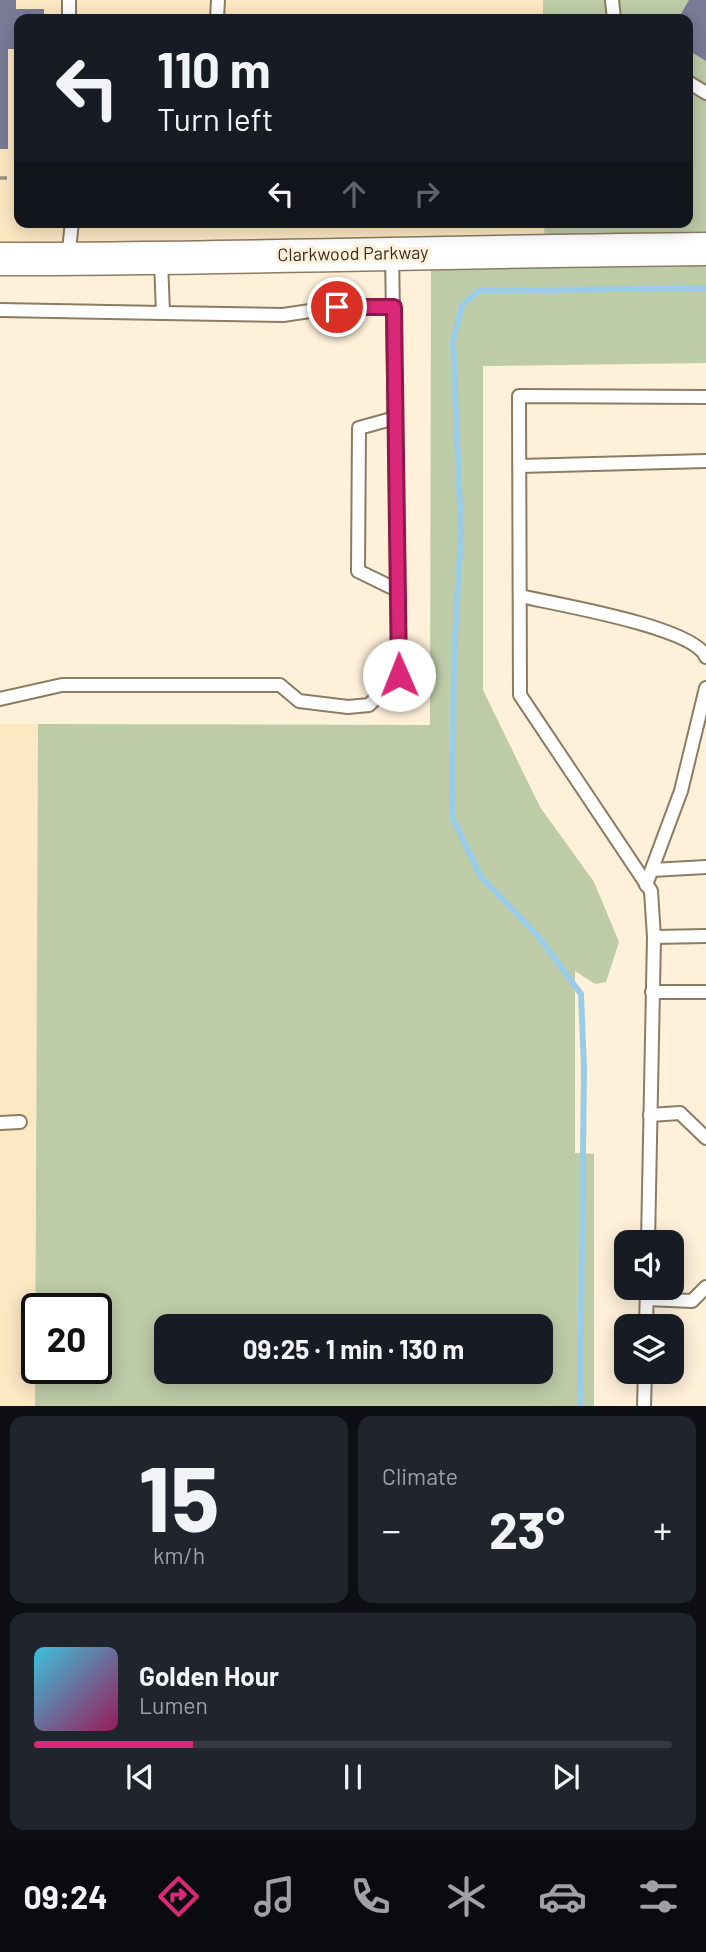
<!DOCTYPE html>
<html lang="en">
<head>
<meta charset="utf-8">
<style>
  body { margin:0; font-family:Barlow,sans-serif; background:#20242c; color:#f1f3f6; height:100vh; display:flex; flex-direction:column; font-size:26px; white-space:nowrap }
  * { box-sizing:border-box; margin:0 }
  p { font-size:23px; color:#9ea1a6 }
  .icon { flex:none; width:38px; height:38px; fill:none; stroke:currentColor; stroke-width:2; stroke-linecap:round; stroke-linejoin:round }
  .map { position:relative; height:1406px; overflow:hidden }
  .details { display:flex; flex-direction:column; gap:10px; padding:10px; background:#0d0f14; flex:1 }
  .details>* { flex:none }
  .guide { position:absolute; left:14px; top:14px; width:679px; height:214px; border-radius:14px; box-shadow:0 4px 18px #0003; background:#171b24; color:#f1f3f6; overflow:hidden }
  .buttons { position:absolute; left:614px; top:1230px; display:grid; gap:14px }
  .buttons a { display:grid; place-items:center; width:70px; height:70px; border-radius:14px; background:#171b24; box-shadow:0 4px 18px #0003; font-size:35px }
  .speed { position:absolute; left:21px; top:1293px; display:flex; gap:14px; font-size:35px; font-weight:700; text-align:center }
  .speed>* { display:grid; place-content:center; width:91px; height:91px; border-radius:50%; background:#171b24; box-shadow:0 4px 18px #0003; line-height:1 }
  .speed .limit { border:4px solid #111; border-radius:10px; background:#fff; color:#111 }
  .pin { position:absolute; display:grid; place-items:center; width:60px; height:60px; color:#fff; margin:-30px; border:4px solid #fff; border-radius:50%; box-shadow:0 2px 7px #0007 }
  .me { position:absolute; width:77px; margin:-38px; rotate:359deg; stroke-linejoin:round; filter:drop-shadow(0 0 5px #0008) }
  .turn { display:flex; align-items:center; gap:24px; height:147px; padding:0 28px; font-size:32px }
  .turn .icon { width:91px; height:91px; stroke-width:2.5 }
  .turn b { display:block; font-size:49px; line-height:60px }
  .lanes { display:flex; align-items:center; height:66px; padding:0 28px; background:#0003; justify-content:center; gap:35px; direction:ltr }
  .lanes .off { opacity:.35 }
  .big { font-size:52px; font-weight:700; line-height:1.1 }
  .details .widget { flex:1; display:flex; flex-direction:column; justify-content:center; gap:10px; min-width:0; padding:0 24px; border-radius:14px; background:#20242c }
  .details .dial { align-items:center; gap:0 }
  .dial b { font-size:91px; line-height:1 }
  .song { display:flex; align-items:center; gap:21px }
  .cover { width:84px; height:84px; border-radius:10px; background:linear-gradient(135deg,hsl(190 70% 55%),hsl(330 70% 35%)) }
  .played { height:7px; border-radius:4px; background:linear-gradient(90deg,#db2777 25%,#363941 25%) }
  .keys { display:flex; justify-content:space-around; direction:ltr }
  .heat { display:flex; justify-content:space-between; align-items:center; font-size:38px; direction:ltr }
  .details .tiles { flex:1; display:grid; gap:10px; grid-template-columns:1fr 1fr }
  .widget:last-child { grid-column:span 2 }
  .trip { position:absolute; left:154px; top:1314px; width:399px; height:70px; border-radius:14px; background:#171b24; box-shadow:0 4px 18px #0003; font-weight:700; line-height:70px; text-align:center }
  .dock { display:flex; height:112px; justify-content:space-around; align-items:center; background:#090b0e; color:#9ea1a6 }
  .dock .icon { width:49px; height:49px }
  .dock .on { color:#db2777 }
  .dock b { font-size:32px; color:#f1f3f6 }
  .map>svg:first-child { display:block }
  .built { fill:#fde8c4 }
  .green { fill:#becba7; fill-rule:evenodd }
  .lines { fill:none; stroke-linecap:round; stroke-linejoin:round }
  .stream { stroke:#9acce8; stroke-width:6 }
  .building { fill:#7a7b97 }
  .service-casing { stroke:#8b7c62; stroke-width:16 }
  .tertiary-casing { stroke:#8b7c62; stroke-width:35 }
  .path { stroke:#9b917f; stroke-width:3.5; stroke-dasharray:7 3.5; stroke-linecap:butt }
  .service { stroke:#fff; stroke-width:12 }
  .tertiary { stroke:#fff; stroke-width:32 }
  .route-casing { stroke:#8e194d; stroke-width:18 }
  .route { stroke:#db2777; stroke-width:12 }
  .labels { text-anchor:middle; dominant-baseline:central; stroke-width:6; stroke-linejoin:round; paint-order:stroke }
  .street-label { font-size:18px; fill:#332d22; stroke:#fef0d9 }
</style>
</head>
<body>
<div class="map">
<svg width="706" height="1406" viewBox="0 0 706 1406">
  <rect width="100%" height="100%" fill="#fef0d9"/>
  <g class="built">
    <path d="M0 0H543V19H19V222H544L545 251 0 259Z"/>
    <path d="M0 724H38L35 1406H0Z"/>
  </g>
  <g class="green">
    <path d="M543 0H706V249L545 251 544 222H688V19H543Z"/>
    <path d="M431 258 706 265V363L483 366V690L540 807 594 882 619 942 606 982 595 984 575 971V1153L594 1154V1406H35L38 724 430 725ZM37 1309H96V1368H37ZM166 1326H541V1372H166Z"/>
  </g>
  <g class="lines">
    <path class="stream" d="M580 1406 584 1069 581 994 538 936 481 877 452 817 454 655 461 533 453 342 462 305 479 291 706 288"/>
  </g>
  <g class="building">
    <path d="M0 0H16V9H44V19H19V49H8V149H0Z"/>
    <path d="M689 0H706V61L688 50V19H678Z"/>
  </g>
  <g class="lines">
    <g class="service-casing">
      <g id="service">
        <path d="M69 0V19"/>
        <path d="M612 0 614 19"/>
        <path d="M217 19 218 0"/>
        <path d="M688 82 706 93"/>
        <path d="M68 259 72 222"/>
        <path d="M0 310 163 313 161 260"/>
        <path d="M163 313 283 315 337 307H394"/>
        <path d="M395 418 359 428 358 571 397 590"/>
        <path d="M520 466 706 461"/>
        <path d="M520 596C555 604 694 627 706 657"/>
        <path d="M0 699 62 685H280L299 701 348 707 369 705 399 675 392 254"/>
        <path d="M652 870 706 867"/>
        <path d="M646 885 681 791 706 688"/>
        <path d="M654 937 706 936"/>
        <path d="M652 992H706"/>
        <path d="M650 1115 680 1113 706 1138"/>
        <path d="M0 1123 20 1122"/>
        <path d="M648 1242 654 937 651 891 520 695 519 396 706 397"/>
        <path d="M647 1299 692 1301 706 1287"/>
        <path d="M646 1326 647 1288"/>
        <path d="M644 1406 645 1372"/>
      </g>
    </g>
    <g class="tertiary-casing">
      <path id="tertiary" d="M0 259C235 259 471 251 706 249"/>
    </g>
    <path class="path" d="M0 178H10"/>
    <use href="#service" class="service"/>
    <use href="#tertiary" class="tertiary"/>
  </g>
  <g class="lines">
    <g class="route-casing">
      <path id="route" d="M337 307H394L399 675"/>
    </g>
    <use href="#route" class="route"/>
  </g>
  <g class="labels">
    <g class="street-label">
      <text transform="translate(353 253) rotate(-1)">Clarkwood Parkway</text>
    </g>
  </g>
</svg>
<div class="buttons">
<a><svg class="icon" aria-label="sound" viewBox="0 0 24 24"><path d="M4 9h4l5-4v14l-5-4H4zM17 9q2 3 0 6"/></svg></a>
<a><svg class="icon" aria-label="layers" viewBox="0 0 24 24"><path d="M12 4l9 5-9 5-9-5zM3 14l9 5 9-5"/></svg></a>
</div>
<div class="speed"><div class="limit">20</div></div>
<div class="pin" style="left:337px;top:307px;background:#d93025"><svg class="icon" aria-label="arrive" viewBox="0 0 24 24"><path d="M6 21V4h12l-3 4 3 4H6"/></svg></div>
<svg class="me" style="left:399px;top:675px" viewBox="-20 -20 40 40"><circle r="19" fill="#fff"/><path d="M0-13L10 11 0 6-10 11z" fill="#db2777"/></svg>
<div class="trip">09:25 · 1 min · 130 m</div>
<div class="guide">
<div class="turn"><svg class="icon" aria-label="left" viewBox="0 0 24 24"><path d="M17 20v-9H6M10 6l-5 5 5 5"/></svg><div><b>110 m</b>Turn left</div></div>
<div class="lanes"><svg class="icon" aria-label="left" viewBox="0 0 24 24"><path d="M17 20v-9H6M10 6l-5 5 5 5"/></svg><svg class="icon off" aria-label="ahead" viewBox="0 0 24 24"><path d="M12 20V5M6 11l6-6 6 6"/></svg><svg class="icon off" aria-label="right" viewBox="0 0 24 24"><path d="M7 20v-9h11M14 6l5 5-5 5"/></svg></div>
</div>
</div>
<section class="details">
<div class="tiles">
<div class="widget dial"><b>15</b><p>km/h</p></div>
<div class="widget"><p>Climate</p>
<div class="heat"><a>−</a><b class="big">23°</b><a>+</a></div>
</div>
<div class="widget">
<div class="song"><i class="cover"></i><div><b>Golden Hour</b><p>Lumen</p></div></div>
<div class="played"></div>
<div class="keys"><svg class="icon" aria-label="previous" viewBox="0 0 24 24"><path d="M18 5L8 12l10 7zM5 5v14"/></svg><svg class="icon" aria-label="pause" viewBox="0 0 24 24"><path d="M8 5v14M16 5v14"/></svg><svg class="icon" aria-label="next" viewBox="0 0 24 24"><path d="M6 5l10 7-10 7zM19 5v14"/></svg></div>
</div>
</div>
</section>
<nav class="dock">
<b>09:24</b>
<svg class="icon on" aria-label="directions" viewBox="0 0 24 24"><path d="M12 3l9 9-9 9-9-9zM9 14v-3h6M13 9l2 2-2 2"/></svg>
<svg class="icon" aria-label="music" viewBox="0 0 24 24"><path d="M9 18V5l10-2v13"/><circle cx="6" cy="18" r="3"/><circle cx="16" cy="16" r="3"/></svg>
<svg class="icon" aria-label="phone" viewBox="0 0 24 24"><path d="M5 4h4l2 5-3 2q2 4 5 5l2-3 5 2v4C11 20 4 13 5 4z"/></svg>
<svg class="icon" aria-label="climate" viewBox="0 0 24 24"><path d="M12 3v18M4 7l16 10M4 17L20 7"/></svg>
<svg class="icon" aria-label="car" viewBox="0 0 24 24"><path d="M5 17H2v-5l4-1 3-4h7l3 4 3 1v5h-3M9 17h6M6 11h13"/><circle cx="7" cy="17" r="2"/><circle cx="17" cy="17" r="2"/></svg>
<svg class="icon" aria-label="filters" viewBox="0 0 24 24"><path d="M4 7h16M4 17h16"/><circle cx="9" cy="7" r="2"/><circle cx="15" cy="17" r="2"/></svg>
</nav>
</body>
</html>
